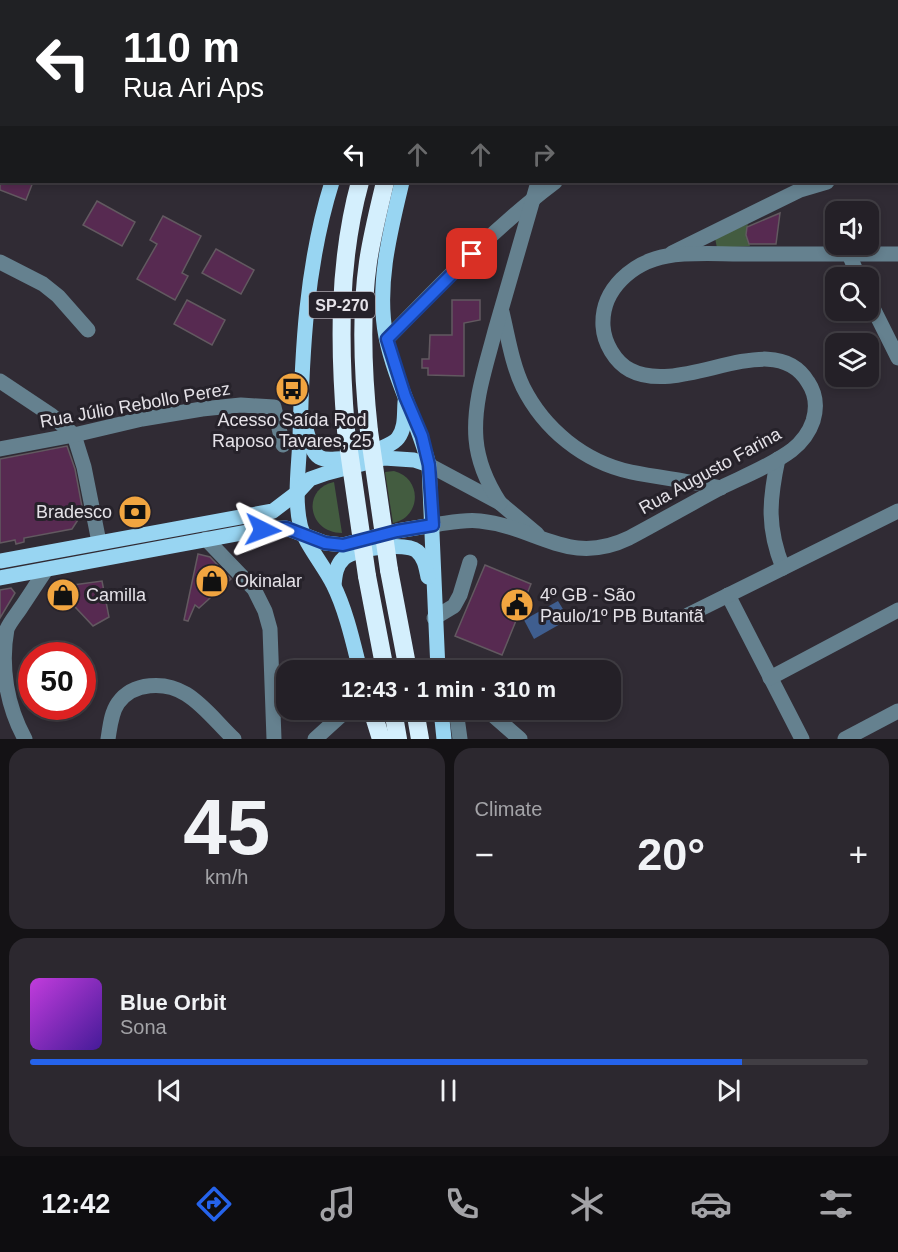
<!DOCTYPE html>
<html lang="en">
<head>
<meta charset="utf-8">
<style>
  body { margin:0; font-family:Arial,sans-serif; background:#2c282f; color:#f1f3f6; height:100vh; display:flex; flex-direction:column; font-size:22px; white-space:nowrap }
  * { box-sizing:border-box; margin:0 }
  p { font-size:20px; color:#a3a3a7 }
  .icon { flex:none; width:33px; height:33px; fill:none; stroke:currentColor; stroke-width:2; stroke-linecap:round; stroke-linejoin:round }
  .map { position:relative; height:739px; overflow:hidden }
  .sheet { display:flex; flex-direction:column; gap:9px; padding:9px; background:#141215; flex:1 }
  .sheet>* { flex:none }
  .hud { position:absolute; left:0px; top:0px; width:898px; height:183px; box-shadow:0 3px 9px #0003,0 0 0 2px #413e44; background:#202124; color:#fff; overflow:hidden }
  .buttons { position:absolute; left:825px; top:201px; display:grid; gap:12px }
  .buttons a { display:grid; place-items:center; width:54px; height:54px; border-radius:12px; background:#242027; box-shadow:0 3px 9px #0003,0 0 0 2px #413e44; font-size:30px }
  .speed { position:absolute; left:18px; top:642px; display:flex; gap:12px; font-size:30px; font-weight:700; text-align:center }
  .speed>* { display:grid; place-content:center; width:78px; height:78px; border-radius:50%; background:#242027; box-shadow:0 3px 9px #0003,0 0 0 2px #413e44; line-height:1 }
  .speed .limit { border:9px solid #d22; background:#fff; color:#111 }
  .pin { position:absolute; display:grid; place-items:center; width:51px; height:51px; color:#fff; margin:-26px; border-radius:12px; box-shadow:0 3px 9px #0006 }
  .me { position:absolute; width:66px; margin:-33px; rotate:93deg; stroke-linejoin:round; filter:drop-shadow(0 0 4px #0008) }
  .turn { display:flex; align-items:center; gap:21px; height:126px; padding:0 24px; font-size:27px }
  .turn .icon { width:78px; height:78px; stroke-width:2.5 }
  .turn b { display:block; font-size:42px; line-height:51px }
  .lanes { display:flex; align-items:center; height:57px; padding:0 24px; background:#0003; justify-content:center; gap:30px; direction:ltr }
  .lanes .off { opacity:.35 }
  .big { font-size:45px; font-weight:700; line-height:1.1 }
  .sheet .widget { flex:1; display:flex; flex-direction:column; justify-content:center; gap:9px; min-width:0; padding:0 21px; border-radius:18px; background:#2c282f }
  .sheet .dial { align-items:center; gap:0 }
  .dial b { font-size:78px; line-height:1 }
  .song { display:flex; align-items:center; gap:18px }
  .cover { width:72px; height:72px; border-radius:9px; background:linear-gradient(135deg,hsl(290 70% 55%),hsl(260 70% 35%)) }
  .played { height:6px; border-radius:3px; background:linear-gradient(90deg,#2563eb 85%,#413e44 85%) }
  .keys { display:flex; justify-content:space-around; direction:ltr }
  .heat { display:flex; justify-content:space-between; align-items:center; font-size:33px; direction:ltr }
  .sheet .tiles { flex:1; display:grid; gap:9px; grid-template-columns:1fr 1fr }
  .widget:last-child { grid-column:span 2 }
  .trip { position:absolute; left:276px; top:660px; width:345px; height:60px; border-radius:18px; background:#242027; box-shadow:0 3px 9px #0003,0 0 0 2px #413e44; font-weight:700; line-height:60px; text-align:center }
  .tab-bar { display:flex; height:96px; justify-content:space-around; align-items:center; background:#0e0d10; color:#a3a3a7 }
  .tab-bar .icon { width:42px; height:42px }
  .tab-bar .active { color:#2563eb }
  .tab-bar b { font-size:27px; color:#f1f3f6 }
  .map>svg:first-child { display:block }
  .green { fill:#435c40 }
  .water { fill:#3f5e8f }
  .building { fill:#572a51; stroke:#625960; stroke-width:1.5 }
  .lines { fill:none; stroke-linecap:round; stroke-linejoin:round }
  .minor { stroke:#65818f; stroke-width:15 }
  .major { stroke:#98d5f2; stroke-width:15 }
  .highway { stroke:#d4effd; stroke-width:18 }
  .highway-bridge { stroke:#d4effd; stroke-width:18 }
  .route-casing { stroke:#184099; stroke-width:15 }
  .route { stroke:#2563eb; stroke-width:10 }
  .labels { text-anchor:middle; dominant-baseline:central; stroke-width:6; stroke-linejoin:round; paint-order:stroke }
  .shield { fill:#26222a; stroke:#aca8af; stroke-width:1.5 }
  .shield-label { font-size:16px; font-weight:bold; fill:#e5e2e8 }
  .street-label { font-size:18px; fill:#e5e2e8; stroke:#26222a }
  .poi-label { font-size:18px; fill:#e5e2e8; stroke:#26222a; text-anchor:start }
</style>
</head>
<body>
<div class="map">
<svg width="898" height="739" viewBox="0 0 898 739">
  <rect width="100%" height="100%" fill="#302b34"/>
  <g class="green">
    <path d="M748 224 746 235 750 246 717 248 715 238Z"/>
    <path d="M394 471C422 478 422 517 393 523L385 472Z"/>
    <path d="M334 482 342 533C308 533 301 489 334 482Z"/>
  </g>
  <path class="water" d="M558 601 569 619 534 639 524 620Z"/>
  <g class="building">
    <path d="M0 182H33L26 200 0 190Z"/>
    <path d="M97 201 135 222 122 246 83 225Z"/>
    <path d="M780 213 776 244H749L746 235 747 227Z"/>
    <path d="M163 216 201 236 182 273 188 276 175 300 137 279 157 244 150 240Z"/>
    <path d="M216 249 254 270 241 294 202 273Z"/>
    <path d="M187 300 225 320 212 345 174 324Z"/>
    <path d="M452 300H480V320L464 323V376L428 375V368H422V359H429L430 335H452Z"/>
    <path d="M67 446 75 469 83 512 72 529 24 538V542L16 544 15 540 0 543V459Z"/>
    <path d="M198 554 210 557 231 579 199 608 195 605 188 621 184 620Z"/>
    <path d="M485 565 531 584 502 655 455 636Z"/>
    <path d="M102 581 109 617 93 626 62 593 73 585Z"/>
    <path d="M11 588 15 593 0 618V590Z"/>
  </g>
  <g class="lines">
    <g class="minor">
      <path d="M344 0 350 2"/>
      <path d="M598 0 600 2"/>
      <path d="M788 0 791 2"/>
      <path d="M365 2 368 0"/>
      <path d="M897 57 898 58"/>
      <path d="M0 98H2"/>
      <path d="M897 129H898"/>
      <path d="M897 171H898"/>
      <path d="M672 253 800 190 827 182"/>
      <path d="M849 254 859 278"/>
      <path d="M0 262 43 284 58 296 88 330"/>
      <path d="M868 298 898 358"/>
      <path d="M502 312C508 337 512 364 523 387 544 429 584 462 631 472 661 478 691 481 721 488"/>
      <path d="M387 339C440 285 494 228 555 182"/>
      <path d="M0 381 51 415 74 435 84 467 99 542"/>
      <path d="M0 449 74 435 142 419 202 409 241 405 274 407 283 445"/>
      <path d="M778 459C769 501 767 528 783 568"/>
      <path d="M429 465 500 503 537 534"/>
      <path d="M500 503C487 483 478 463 476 439 473 402 486 366 495 331 509 281 524 232 538 182"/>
      <path d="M433 525C449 523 464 519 480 521 537 527 569 567 629 538 661 521 692 503 724 486 747 475 772 465 792 450 802 442 809 433 813 421 817 408 816 394 808 382 773 324 683 398 630 370 615 362 604 343 603 326 601 289 633 262 667 256 689 252 717 254 740 254 792 254 845 254 898 254"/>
      <path d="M206 539 254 589 265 611 270 629 274 739"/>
      <path d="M728 595 802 739"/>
      <path d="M688 615 898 511"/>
      <path d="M434 618 454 606 460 595 470 562"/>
      <path d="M770 678 898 610"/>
      <path d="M456 710 460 739"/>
      <path d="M487 710 520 739"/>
      <path d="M25 739C7 706 0 667 7 629 10 622 16 615 20 609 29 596 37 583 46 570"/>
      <path d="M108 739C110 727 111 713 118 703 133 682 165 681 186 694 204 705 218 724 234 739"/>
      <path d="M315 739 347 710"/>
      <path d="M845 739 898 711"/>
    </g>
    <g class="major">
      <path d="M394 2V0"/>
      <path d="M450 2V0"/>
      <path d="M332 182C306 265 302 351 300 438 299 465 294 497 300 524 303 541 325 567 333 584 346 610 353 642 360 670"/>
      <path d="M402 182C390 232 376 286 386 337 395 381 418 422 429 465L438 670"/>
      <path d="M304 423C308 433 310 451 319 457 332 465 389 450 398 438 406 427 404 414 405 402"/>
      <path d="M0 561 273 511 298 492 310 479 327 473 384 458 414 460 429 465"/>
      <path d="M0 578 263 529 286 528 325 543 343 545 397 531 433 525"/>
      <path d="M334 585C335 575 336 565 344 558 355 548 406 542 417 551 425 558 426 568 428 577"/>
      <path d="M441 710 444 739"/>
    </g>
    <g class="highway">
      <path d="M412 2V0"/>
      <path d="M433 2V0"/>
      <path d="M346 430C339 347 338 262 360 182"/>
      <path d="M369 431C363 376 360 318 368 262 372 235 379 208 385 182"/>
      <path d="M389 570 408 670"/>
      <path d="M367 576 385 670"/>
      <path d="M372 710 381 739"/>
      <path d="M393 710 398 739"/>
      <path d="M415 710 420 739"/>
    </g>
    <g class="highway-bridge">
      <path d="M346 430 367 576"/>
      <path d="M369 431 389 570"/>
    </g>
  </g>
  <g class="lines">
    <g class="route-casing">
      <path id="route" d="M263 530 286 528 325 543 343 545 397 531 433 525 429 465 422 436 405 396 387 339 472 254"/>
    </g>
    <use href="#route" class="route"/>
  </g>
  <defs>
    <g id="bus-disc" transform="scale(1.725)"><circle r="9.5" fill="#f1a540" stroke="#26222a"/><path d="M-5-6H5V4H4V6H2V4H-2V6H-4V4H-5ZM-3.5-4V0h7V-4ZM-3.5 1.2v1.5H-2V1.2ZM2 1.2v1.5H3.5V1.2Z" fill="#111"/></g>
    <g id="bank-disc" transform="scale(1.725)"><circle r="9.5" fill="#f1a540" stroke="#26222a"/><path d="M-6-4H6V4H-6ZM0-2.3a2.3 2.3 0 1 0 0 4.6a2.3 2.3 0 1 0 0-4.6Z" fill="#111"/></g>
    <g id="shop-disc" transform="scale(1.725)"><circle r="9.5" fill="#f1a540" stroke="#26222a"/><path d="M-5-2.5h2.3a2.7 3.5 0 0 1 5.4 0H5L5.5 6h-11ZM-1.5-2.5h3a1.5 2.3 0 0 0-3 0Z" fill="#111"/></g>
    <g id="civic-disc" transform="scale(1.725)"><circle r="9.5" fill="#f1a540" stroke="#26222a"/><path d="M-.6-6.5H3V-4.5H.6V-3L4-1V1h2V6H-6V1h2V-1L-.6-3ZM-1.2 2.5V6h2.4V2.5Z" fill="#111"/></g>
  </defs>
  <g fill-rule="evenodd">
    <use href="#bus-disc" x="292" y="389"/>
    <use href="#bank-disc" x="135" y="512"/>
    <use href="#shop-disc" x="212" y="581"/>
    <use href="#shop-disc" x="63" y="595"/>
    <use href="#civic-disc" x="517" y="605"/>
  </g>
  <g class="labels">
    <rect class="shield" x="309" y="292" width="66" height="26" rx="4.5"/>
    <g class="shield-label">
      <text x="342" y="305">SP-270</text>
    </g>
    <g class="street-label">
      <text transform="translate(135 405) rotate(-10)">Rua Júlio Rebollo Perez</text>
      <text transform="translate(710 471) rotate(-29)">Rua Augusto Farina</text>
    </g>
    <g class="poi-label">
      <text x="292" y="420" text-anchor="middle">Acesso Saída Rod<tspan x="292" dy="21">Raposo Tavares, 25</tspan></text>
      <text x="112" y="512" text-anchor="end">Bradesco</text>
      <text x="235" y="581">Okinalar</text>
      <text x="86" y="595">Camilla</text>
      <text x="540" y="595">4º GB - São<tspan x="540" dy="21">Paulo/1º PB Butantã</tspan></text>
    </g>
  </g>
</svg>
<div class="buttons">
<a><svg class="icon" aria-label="sound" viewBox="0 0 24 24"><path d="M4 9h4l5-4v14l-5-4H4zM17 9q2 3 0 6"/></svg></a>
<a><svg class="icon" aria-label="search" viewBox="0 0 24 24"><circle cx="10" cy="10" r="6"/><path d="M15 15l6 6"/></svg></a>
<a><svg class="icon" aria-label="layers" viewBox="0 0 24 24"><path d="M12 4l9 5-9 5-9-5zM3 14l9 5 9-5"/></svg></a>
</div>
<div class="speed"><div class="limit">50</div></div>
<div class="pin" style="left:472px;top:254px;background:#d93025"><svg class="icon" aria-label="arrive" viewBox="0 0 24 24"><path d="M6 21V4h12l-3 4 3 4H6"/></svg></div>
<svg class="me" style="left:263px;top:530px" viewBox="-20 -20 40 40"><path d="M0-17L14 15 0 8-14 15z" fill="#2563eb" stroke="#fff" stroke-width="4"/></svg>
<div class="trip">12:43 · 1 min · 310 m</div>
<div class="hud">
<div class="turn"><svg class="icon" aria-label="left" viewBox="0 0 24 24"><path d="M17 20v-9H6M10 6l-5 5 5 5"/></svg><div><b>110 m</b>Rua Ari Aps</div></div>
<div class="lanes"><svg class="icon" aria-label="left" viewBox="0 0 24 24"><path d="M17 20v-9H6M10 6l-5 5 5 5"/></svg><svg class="icon off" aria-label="ahead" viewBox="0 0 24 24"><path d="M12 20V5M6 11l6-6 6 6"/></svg><svg class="icon off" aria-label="ahead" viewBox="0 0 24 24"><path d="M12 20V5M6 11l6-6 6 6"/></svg><svg class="icon off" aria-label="right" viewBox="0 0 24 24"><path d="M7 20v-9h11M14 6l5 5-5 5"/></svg></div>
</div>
</div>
<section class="sheet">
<div class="tiles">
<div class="widget dial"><b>45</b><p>km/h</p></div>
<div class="widget"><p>Climate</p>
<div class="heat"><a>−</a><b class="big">20°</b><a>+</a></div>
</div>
<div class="widget">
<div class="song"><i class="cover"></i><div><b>Blue Orbit</b><p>Sona</p></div></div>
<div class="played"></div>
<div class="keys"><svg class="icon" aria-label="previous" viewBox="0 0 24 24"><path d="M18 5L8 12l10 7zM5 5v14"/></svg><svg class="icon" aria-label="pause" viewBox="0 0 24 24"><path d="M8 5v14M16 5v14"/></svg><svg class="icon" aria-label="next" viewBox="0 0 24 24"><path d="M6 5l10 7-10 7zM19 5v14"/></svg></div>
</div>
</div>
</section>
<nav class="tab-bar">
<b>12:42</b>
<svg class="icon active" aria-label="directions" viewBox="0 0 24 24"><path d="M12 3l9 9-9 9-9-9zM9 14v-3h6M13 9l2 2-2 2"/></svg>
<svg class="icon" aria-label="music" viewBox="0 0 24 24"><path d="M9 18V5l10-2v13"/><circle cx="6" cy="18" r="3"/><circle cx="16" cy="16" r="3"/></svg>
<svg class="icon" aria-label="phone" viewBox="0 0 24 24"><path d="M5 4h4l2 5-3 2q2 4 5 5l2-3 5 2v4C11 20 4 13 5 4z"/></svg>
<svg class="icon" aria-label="climate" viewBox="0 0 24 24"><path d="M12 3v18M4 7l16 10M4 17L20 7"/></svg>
<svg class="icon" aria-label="car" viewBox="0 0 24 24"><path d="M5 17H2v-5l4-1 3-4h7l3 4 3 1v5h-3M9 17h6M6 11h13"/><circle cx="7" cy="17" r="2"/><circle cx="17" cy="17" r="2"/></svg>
<svg class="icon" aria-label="filters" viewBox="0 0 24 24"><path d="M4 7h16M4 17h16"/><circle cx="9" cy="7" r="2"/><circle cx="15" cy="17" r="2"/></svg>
</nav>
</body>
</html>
